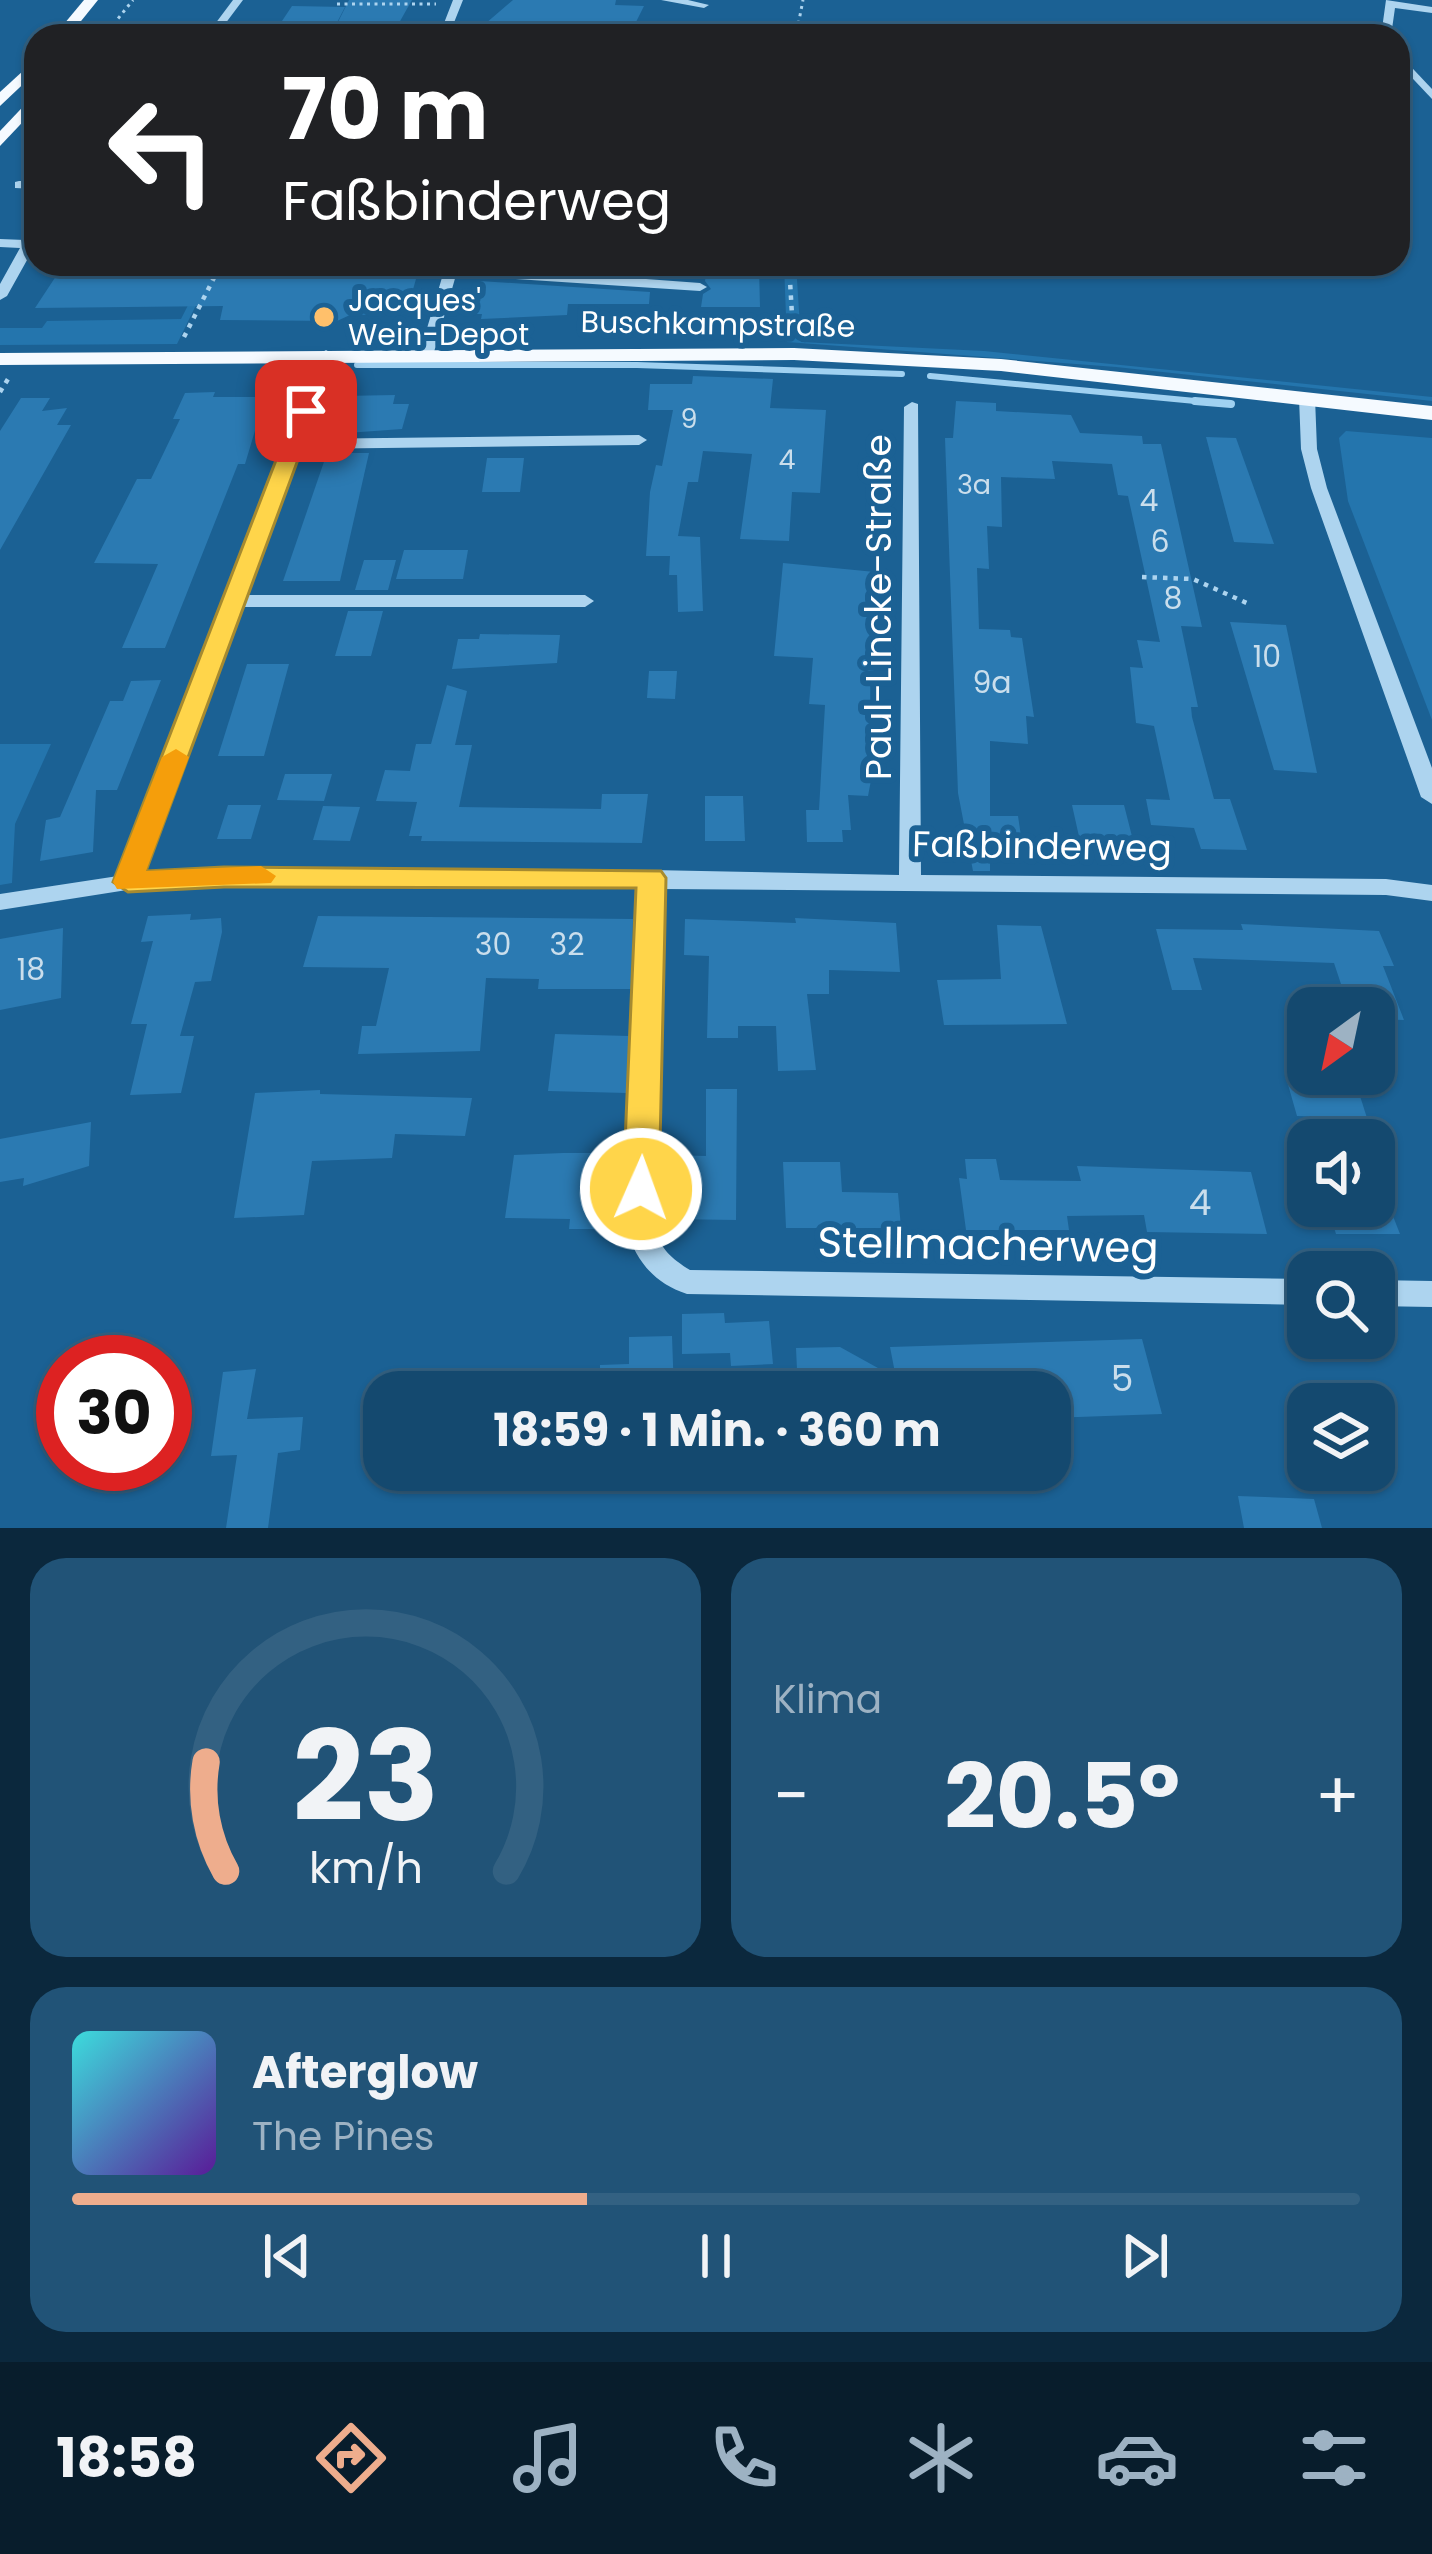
<!DOCTYPE html>
<html lang="de">
<head>
<meta charset="utf-8">
<style>
  body { margin:0; font-family:Poppins,sans-serif; background:#215377; color:#f1f3f6; height:100vh; display:flex; flex-direction:column; font-size:45px; white-space:nowrap }
  * { box-sizing:border-box; margin:0 }
  p { font-size:39px; color:#9db2c3 }
  .icon { flex:none; width:66px; height:66px; fill:none; stroke:currentColor; stroke-width:2; stroke-linecap:round; stroke-linejoin:round }
  .map { position:relative; height:1528px; overflow:hidden }
  .sheet { display:flex; flex-direction:column; gap:30px; padding:30px; background:#0b283d; flex:1 }
  .sheet>* { flex:none }
  .guide { position:absolute; left:24px; top:24px; width:1386px; height:252px; border-radius:36px; box-shadow:0 3px 9px #0004,0 0 0 3px #336182; background:#202124; color:#fff; overflow:hidden }
  .needle { width:78px; rotate:213deg }
  .controls { position:absolute; left:1287px; top:987px; display:grid; gap:24px }
  .controls a { display:grid; place-items:center; width:108px; height:108px; border-radius:24px; background:#14496f; box-shadow:0 3px 9px #0004,0 0 0 3px #336182; font-size:60px }
  .speed { position:absolute; left:36px; top:1335px; display:flex; gap:24px; font-size:60px; font-weight:700; text-align:center }
  .speed>* { display:grid; place-content:center; width:156px; height:156px; border-radius:50%; background:#14496f; box-shadow:0 3px 9px #0004,0 0 0 3px #336182; line-height:1 }
  .speed .limit { border:18px solid #d22; background:#fff; color:#111 }
  .pin { position:absolute; display:grid; place-items:center; width:102px; height:102px; color:#fff; margin:-51px; border-radius:24px; box-shadow:0 6px 18px #0006 }
  .me { position:absolute; width:132px; margin:-66px; rotate:2deg; stroke-linejoin:round; filter:drop-shadow(0 0 9px #0008) }
  .turn { display:flex; align-items:center; gap:42px; height:252px; padding:0 60px; font-size:54px }
  .turn .icon { width:156px; height:156px; stroke-width:2.5 }
  .turn b { display:block; font-size:84px; line-height:102px }
  .big { font-size:90px; font-weight:700; line-height:1.1 }
  .sheet .widget { flex:1; display:flex; flex-direction:column; justify-content:center; gap:18px; min-width:0; padding:0 42px; border-radius:36px; background:#215377 }
  .sheet .dial { align-items:center; gap:0 }
  .dial svg { height:312px; overflow:visible; fill:none; stroke:#336182; stroke-width:7; stroke-linecap:round; text-anchor:middle }
  .dial text { fill:#f1f3f6; stroke:none }
  .song { display:flex; align-items:center; gap:36px }
  .cover { width:144px; height:144px; border-radius:18px; background:linear-gradient(135deg,hsl(180 70% 55%),hsl(270 70% 35%)) }
  .played { height:12px; border-radius:6px; background:linear-gradient(90deg,#eead8d 40%,#336182 40%) }
  .keys { display:flex; justify-content:space-around; direction:ltr }
  .heat { display:flex; justify-content:space-between; align-items:center; font-size:66px; direction:ltr }
  .sheet .tiles { flex:1; display:grid; gap:30px; grid-template-columns:1fr 1fr }
  .widget:last-child { grid-column:span 2 }
  .trip { position:absolute; left:363px; top:1371px; width:708px; height:120px; border-radius:36px; background:#14496f; box-shadow:0 3px 9px #0004,0 0 0 3px #336182; font-weight:700; line-height:120px; text-align:center }
  .menu { display:flex; height:192px; justify-content:space-around; align-items:center; background:#081d2c; color:#9db2c3 }
  .menu .icon { width:84px; height:84px }
  .menu .active { color:#eead8d }
  .menu b { font-size:54px; color:#f1f3f6 }
  .map>svg:first-child { display:block }
  .green { fill:#2475ad }
  .lines { fill:none; stroke-linecap:round; stroke-linejoin:round }
  .stream-far1 { stroke:#a0d1f1; stroke-width:6 }
  .stream { stroke:#a0d1f1; stroke-width:8 }
  .building { fill:#2b7ab2 }
  .path-far1 { stroke:#add4ef; stroke-width:3; stroke-dasharray:3 4.5; stroke-linecap:butt }
  .path { stroke:#add4ef; stroke-width:4.5; stroke-dasharray:4.5 6; stroke-linecap:butt }
  .minor { fill:#add4ef; fill-rule:evenodd }
  .major { fill:#f5faff; fill-rule:evenodd }
  .route { fill:#ffd54a; stroke:#a68a30; stroke-width:3 }
  .slow { fill:#f59e0b }
  .poi-dot { fill:#ffc06b; stroke:#1b6194; stroke-width:4.5 }
  .labels { text-anchor:middle; dominant-baseline:central; stroke-width:12; stroke-linejoin:round; paint-order:stroke }
  .far-number-label { font-size:27px; fill:#cadeec }
  .far-poi-label { font-size:30px; fill:#fff; stroke:#1b6194; text-anchor:start }
  .far-street-label { font-size:30px; fill:#fff; stroke:#1b6194 }
  .number-label { font-size:30px; fill:#cadeec }
  .street-label { font-size:36px; fill:#fff; stroke:#1b6194 }
  .near-number-label { font-size:36px; fill:#cadeec }
  .near-street-label { font-size:42px; fill:#fff; stroke:#1b6194 }
</style>
</head>
<body>
<div class="map">
<svg width="1432" height="1528" viewBox="0 0 1432 1528">
  <rect width="100%" height="100%" fill="#1b6194"/>
  <g class="green">
    <path d="M209 264H216L177 344 0 345V328H42L47 321 181 319Z"/>
    <path d="M784 264H796L801 342 984 351 1432 397V401L1116 367 787 342Z"/>
    <path d="M1346 431 1432 438V720L1348 501 1339 438Z"/>
    <path d="M0 744H51L15 824 12 883 0 885Z"/>
  </g>
  <g class="lines">
    <g class="stream-far1">
      <path d="M357 365H637L902 374"/>
      <path d="M930 376 1227 404"/>
    </g>
    <path class="stream" d="M1195 401 1231 404"/>
  </g>
  <g class="building">
    <path d="M349 0H412L395 30H334Z"/>
    <path d="M513 0H616L615 5 644 6 629 36 478 30Z"/>
    <path d="M292 6 345 7 330 36H272Z"/>
    <path d="M64 264H415L418 272 406 314 350 315 337 321 220 320 223 306 35 308Z"/>
    <path d="M506 264H654L653 275Z"/>
    <path d="M707 267 759 268 760 307H701L703 294 711 289 705 281Z"/>
    <path d="M480 281 650 292 649 304H568L567 315 481 319 482 314H472Z"/>
    <path d="M693 376 773 379 770 408 826 410 820 493 792 492 789 541 740 539 752 454 703 451 698 482H688L678 536 700 537 703 611 678 612 677 575H669L670 556H646L650 492 656 465 662 466 673 410H648L650 384H692Z"/>
    <path d="M215 392 213 397H265L245 464H238L165 648H122L158 564 94 563 137 479H151L180 419H173L185 393Z"/>
    <path d="M395 395 393 404H409L402 429 333 434 343 396Z"/>
    <path d="M21 398H50L42 411 67 408 57 425H71L0 550V431Z"/>
    <path d="M956 401 996 403V411L1071 415 1080 433 1142 436 1143 444H1161L1202 627 1181 626 1198 707H1191L1192 717 1214 799H1230L1247 850 1201 849 1194 828 1151 825 1146 799 1170 800 1154 726 1136 723 1130 667 1143 668 1137 640 1160 642 1128 496 1118 495 1112 464 1052 461 1055 479 1001 477 1002 527 987 526 989 569 977 568 979 629 1010 630 1011 637 1022 638 1034 717 1026 716 1028 744 990 741V816H1018L1022 843H990V871H973L958 793 945 438H953Z"/>
    <path d="M1206 437 1236 438 1274 544 1234 542Z"/>
    <path d="M327 453H369L340 581H283Z"/>
    <path d="M487 458H524L520 492H482Z"/>
    <path d="M404 550H468L463 579H396Z"/>
    <path d="M364 560H396L388 590H355Z"/>
    <path d="M783 563 875 572 872 775 868 796 848 795 851 830H842L843 842H807L806 810H819L825 705 809 704 813 658 774 656Z"/>
    <path d="M348 611H383L371 656H335Z"/>
    <path d="M1230 622 1286 625 1317 773 1274 770Z"/>
    <path d="M480 634 560 635 557 663 452 669 458 639H479Z"/>
    <path d="M247 664H289L264 756H218Z"/>
    <path d="M649 671H677L675 699 647 698Z"/>
    <path d="M161 680 117 790H96L93 852 40 861 46 820 60 817 110 701H123L131 681Z"/>
    <path d="M447 685 467 691 455 745H472L459 807 601 809 602 794H648L642 843 421 841 422 836H409L417 802 376 801 385 770 410 771 416 744H431Z"/>
    <path d="M285 774H332L324 801 277 800Z"/>
    <path d="M705 796H743L745 841H705Z"/>
    <path d="M228 805H261L251 839H217Z"/>
    <path d="M1072 805H1124L1136 852 1101 851 1099 841H1080Z"/>
    <path d="M323 806 360 807 350 841 313 840Z"/>
    <path d="M191 914 190 920 221 918 222 932 211 981 195 982 180 1036H194L181 1093 130 1095 147 1024H131L153 941 141 942 148 916Z"/>
    <path d="M318 916 633 919 631 989H538L539 979 486 978 480 1051 358 1054 362 1026H376L389 968 303 967Z"/>
    <path d="M795 918 896 923 900 972 829 970V994H807L816 1070 778 1071 776 1026H738V1038H707L709 956 684 955 685 919 796 923Z"/>
    <path d="M1241 924 1379 931 1394 966H1383L1404 1020 1374 1019V1008H1349L1334 963 1193 958 1202 990H1172L1156 929 1243 930Z"/>
    <path d="M997 925 1041 926 1067 1024 944 1025 937 980 1001 979Z"/>
    <path d="M63 928 61 998 0 1010V939Z"/>
    <path d="M555 1034 629 1036 627 1093 548 1091Z"/>
    <path d="M1285 1074H1353L1367 1118 1297 1116Z"/>
    <path d="M706 1089H737L736 1220 669 1219 670 1155 706 1156Z"/>
    <path d="M320 1090V1094L472 1098 465 1136 395 1134 392 1158 312 1161 304 1215 234 1218 255 1093Z"/>
    <path d="M91 1122 89 1166 23 1186 24 1178 0 1182V1139Z"/>
    <path d="M563 1153H615L610 1229H569L570 1219 505 1218 514 1155Z"/>
    <path d="M965 1159H996L1000 1180 1081 1181 1077 1166 1251 1172 1267 1234 1147 1232 1144 1215 1067 1216 1069 1230H966L959 1178 967 1179Z"/>
    <path d="M783 1162H840L842 1192 898 1193 901 1228H786Z"/>
    <path d="M1327 1206H1389L1400 1234H1336Z"/>
    <path d="M724 1313 725 1323 769 1321 773 1364 731 1366 730 1353 682 1354V1314Z"/>
    <path d="M672 1336 674 1392H600V1365L629 1364V1337Z"/>
    <path d="M1142 1339 1162 1414 1050 1418V1392H798L796 1348 840 1347 896 1378 890 1347Z"/>
    <path d="M256 1369 247 1419 303 1417 300 1450 278 1453 268 1528H226L237 1455 211 1456 223 1372Z"/>
    <path d="M1238 1496 1314 1499 1322 1528H1244Z"/>
  </g>
  <g class="lines">
    <g class="path-far1">
      <path d="M337 4H436"/>
      <path d="M308 31H424"/>
      <path d="M797 31 803 0"/>
      <path d="M705 32H797"/>
      <path d="M104 36 133 0"/>
    </g>
    <g class="path">
      <path d="M789 264 793 332"/>
      <path d="M184 337 221 264"/>
      <path d="M0 392 8 379"/>
      <path d="M1142 577 1193 579 1249 604"/>
    </g>
    <g class="minor">
      <path d="M233 0H243L216 36H206Z"/>
      <path d="M453 0H463L451 30 487 36H439Z"/>
      <path d="M661 0H688L709 5 704 8Z"/>
      <path d="M1386 0 1432 7V13L1395 8 1391 36H1381Z"/>
      <path d="M1398 53 1432 89V99L1398 63Z"/>
      <path d="M19 181H36V189L15 188V182Z"/>
      <path d="M36 227V244L7 296 0 300V284L20 248 0 247V239L25 240 31 228Z"/>
      <path d="M446 264 700 283 707 287 700 291 456 275 434 352 427 356 420 352Z"/>
      <path d="M326 350 333 354 302 439 639 435 647 440 639 445 298 449 244 595H585L594 601 585 607H240L142 873 224 869 651 870 899 875 904 407 912 402 918 404 921 875 1386 879 1432 885V901L1386 895 662 889 654 1229C661 1249 672 1259 690 1270L1308 1279V1305L687 1294C654 1283 637 1262 626 1229L639 888 224 885 127 890 0 910V894L118 876 319 354Z"/>
      <path d="M1307 393 1315 398 1317 449 1327 488 1432 768V804L1421 797 1311 488 1301 449 1299 398Z"/>
      <path d="M1374 1280 1432 1281V1307L1374 1306Z"/>
    </g>
    <g class="major">
      <path d="M84 0H98L69 36H54Z"/>
      <path d="M36 59V72L0 106V92Z"/>
      <path d="M36 93V108L0 146V131Z"/>
      <path d="M794 348 1001 359 1432 406V420L1001 371 794 360 0 365V353Z"/>
    </g>
  </g>
  <path class="route" d="M306 405 316 411 146 871 224 867 661 871 666 878 659 1189 654 1200 641 1204 629 1200 623 1189 636 888 224 887 128 892 113 882 295 411Z"/>
  <path class="slow" d="M176 749 189 757 146 871 261 866 276 876 271 883 117 889 113 882 162 757Z"/>
  <circle class="poi-dot" cx="324" cy="317" r="12"/>
  <g class="labels">
    <g class="far-number-label">
      <text x="689" y="418">9</text>
      <text x="787" y="459">4</text>
      <text x="974" y="484">3a</text>
    </g>
    <g class="far-poi-label">
      <text x="348" y="300">Jacques'<tspan x="348" dy="34">Wein-Depot</tspan></text>
    </g>
    <g class="far-street-label">
      <text transform="translate(718 324) rotate(1)">Buschkampstraße</text>
    </g>
    <g class="number-label">
      <text x="1149" y="500">4</text>
      <text x="1160" y="541">6</text>
      <text x="1173" y="598">8</text>
      <text x="1267" y="656">10</text>
      <text x="992" y="682">9a</text>
      <text x="493" y="944">30</text>
      <text x="567" y="944">32</text>
      <text x="31" y="969">18</text>
    </g>
    <g class="street-label">
      <text transform="translate(878 607) rotate(-90)">Paul-Lincke-Straße</text>
      <text transform="translate(1042 846) rotate(1)">Faßbinderweg</text>
    </g>
    <g class="near-number-label">
      <text x="1200" y="1202">4</text>
      <text x="1122" y="1378">5</text>
    </g>
    <g class="near-street-label">
      <text transform="translate(988 1245) rotate(1)">Stellmacherweg</text>
    </g>
  </g>
</svg>
<div class="controls">
<a><svg class="needle" viewBox="-14 -14 28 28"><path d="M0-13l5 13h-10z" fill="#e53935"/><path d="M0 13l5-13h-10z" fill="#9db2c3"/></svg></a>
<a><svg class="icon" aria-label="sound" viewBox="0 0 24 24"><path d="M4 9h4l5-4v14l-5-4H4zM17 9q2 3 0 6"/></svg></a>
<a><svg class="icon" aria-label="search" viewBox="0 0 24 24"><circle cx="10" cy="10" r="6"/><path d="M15 15l6 6"/></svg></a>
<a><svg class="icon" aria-label="layers" viewBox="0 0 24 24"><path d="M12 4l9 5-9 5-9-5zM3 14l9 5 9-5"/></svg></a>
</div>
<div class="speed"><div class="limit">30</div></div>
<div class="pin" style="left:306px;top:411px;background:#d93025"><svg class="icon" aria-label="arrive" viewBox="0 0 24 24"><path d="M6 21V4h12l-3 4 3 4H6"/></svg></div>
<svg class="me" style="left:641px;top:1189px" viewBox="-20 -20 40 40"><circle r="17" fill="#ffd54a" stroke="#fff" stroke-width="3"/><path d="M0-11L8 9 0 5-8 9z" fill="#fff"/></svg>
<div class="trip">18:59 · 1 Min. · 360 m</div>
<div class="guide">
<div class="turn"><svg class="icon" aria-label="left" viewBox="0 0 24 24"><path d="M17 20v-9H6M10 6l-5 5 5 5"/></svg><div><b>70 m</b>Faßbinderweg</div></div>
</div>
</div>
<section class="sheet">
<div class="tiles">
<div class="widget dial"><svg viewBox="0 0 100 80">
<path d="M14 69A42 42 0 1 1 86 69"/>
<path d="M14 69A42 42 0 0 1 9 41" stroke="#eead8d"/>
<text x="50" y="56" font-size="32" font-weight="700">23</text>
<text x="50" y="72" font-size="11">km/h</text>
</svg></div>
<div class="widget"><p>Klima</p>
<div class="heat"><a>−</a><b class="big">20.5°</b><a>+</a></div>
</div>
<div class="widget">
<div class="song"><i class="cover"></i><div><b>Afterglow</b><p>The Pines</p></div></div>
<div class="played"></div>
<div class="keys"><svg class="icon" aria-label="previous" viewBox="0 0 24 24"><path d="M18 5L8 12l10 7zM5 5v14"/></svg><svg class="icon" aria-label="pause" viewBox="0 0 24 24"><path d="M8 5v14M16 5v14"/></svg><svg class="icon" aria-label="next" viewBox="0 0 24 24"><path d="M6 5l10 7-10 7zM19 5v14"/></svg></div>
</div>
</div>
</section>
<nav class="menu">
<b>18:58</b>
<svg class="icon active" aria-label="directions" viewBox="0 0 24 24"><path d="M12 3l9 9-9 9-9-9zM9 14v-3h6M13 9l2 2-2 2"/></svg>
<svg class="icon" aria-label="music" viewBox="0 0 24 24"><path d="M9 18V5l10-2v13"/><circle cx="6" cy="18" r="3"/><circle cx="16" cy="16" r="3"/></svg>
<svg class="icon" aria-label="phone" viewBox="0 0 24 24"><path d="M5 4h4l2 5-3 2q2 4 5 5l2-3 5 2v4C11 20 4 13 5 4z"/></svg>
<svg class="icon" aria-label="climate" viewBox="0 0 24 24"><path d="M12 3v18M4 7l16 10M4 17L20 7"/></svg>
<svg class="icon" aria-label="car" viewBox="0 0 24 24"><path d="M5 17H2v-5l4-1 3-4h7l3 4 3 1v5h-3M9 17h6M6 11h13"/><circle cx="7" cy="17" r="2"/><circle cx="17" cy="17" r="2"/></svg>
<svg class="icon" aria-label="filters" viewBox="0 0 24 24"><path d="M4 7h16M4 17h16"/><circle cx="9" cy="7" r="2"/><circle cx="15" cy="17" r="2"/></svg>
</nav>
</body>
</html>
